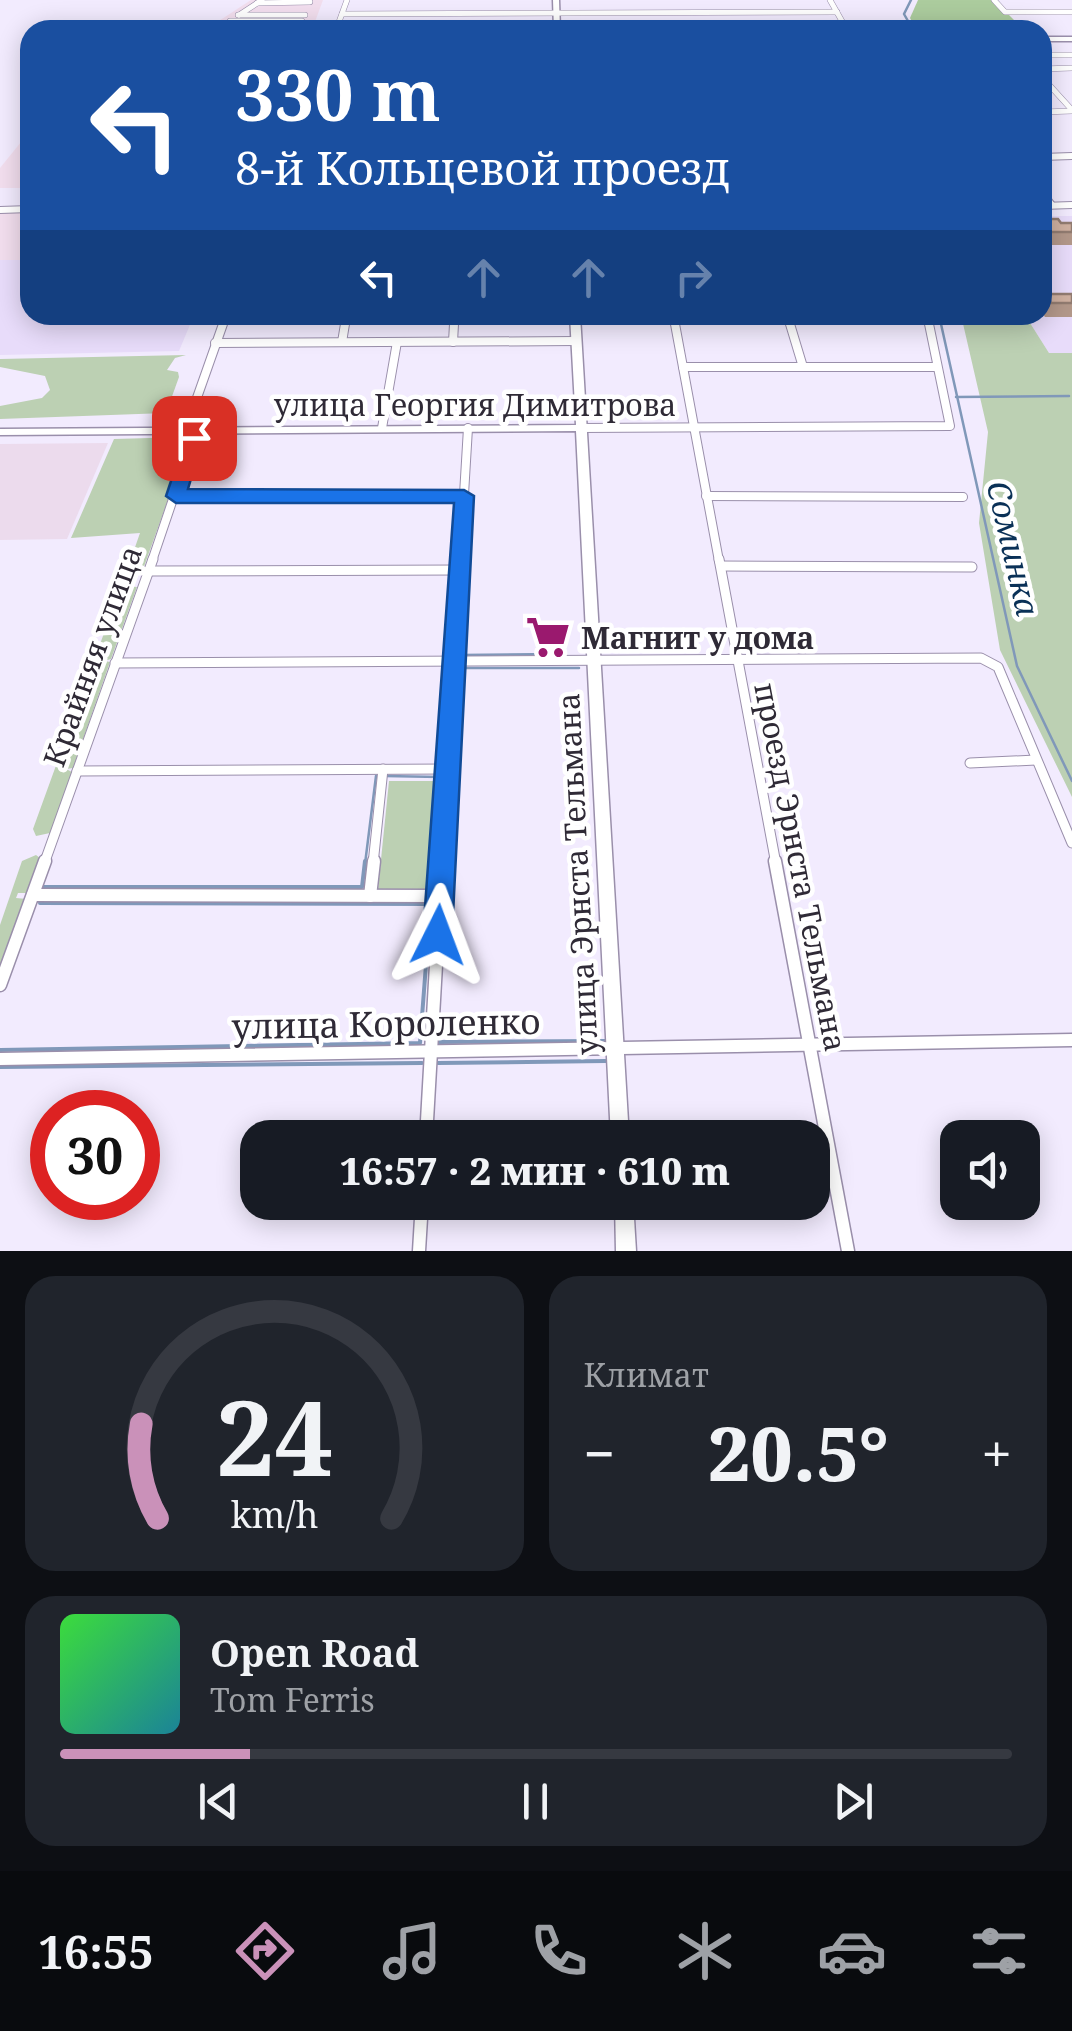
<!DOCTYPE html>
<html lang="ru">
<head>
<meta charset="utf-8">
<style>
  body { margin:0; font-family:"Noto Serif",serif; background:#20242c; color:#f1f3f6; height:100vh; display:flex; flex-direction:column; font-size:38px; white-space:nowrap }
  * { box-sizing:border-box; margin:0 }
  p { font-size:32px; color:#9ea1a6 }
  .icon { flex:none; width:55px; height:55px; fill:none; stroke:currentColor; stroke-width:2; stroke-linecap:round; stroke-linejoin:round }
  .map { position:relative; height:1251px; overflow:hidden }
  .drawer { display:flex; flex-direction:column; gap:25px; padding:25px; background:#0d0f14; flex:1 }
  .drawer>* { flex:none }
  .banner { position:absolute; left:20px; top:20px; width:1032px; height:305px; border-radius:30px; box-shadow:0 5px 25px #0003; background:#1a4fa0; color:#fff; overflow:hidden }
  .controls { position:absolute; left:940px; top:1120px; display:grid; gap:20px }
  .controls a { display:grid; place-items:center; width:100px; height:100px; border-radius:20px; background:#171b24; box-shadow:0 5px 25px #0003; font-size:50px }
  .speed { position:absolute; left:30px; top:1090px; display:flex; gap:20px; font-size:50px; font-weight:700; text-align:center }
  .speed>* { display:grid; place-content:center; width:130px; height:130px; border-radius:50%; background:#171b24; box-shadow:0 5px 25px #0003; line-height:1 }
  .speed .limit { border:15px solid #d22; background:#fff; color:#111 }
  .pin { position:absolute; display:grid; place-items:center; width:85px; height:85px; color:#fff; margin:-42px; border-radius:20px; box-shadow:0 5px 15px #0006 }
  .me { position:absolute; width:110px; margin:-55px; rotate:3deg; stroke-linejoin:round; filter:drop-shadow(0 0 8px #0008) }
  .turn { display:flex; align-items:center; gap:35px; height:210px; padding:0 50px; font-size:45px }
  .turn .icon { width:130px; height:130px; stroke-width:2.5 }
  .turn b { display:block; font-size:70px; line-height:85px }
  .lanes { display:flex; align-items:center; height:95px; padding:0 50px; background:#0003; justify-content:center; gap:50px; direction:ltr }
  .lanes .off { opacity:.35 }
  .big { font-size:75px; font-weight:800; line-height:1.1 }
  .drawer .widget { flex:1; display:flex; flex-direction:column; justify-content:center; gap:15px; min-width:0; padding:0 35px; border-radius:30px; background:#20242c }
  .drawer .dial { align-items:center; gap:0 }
  .dial svg { height:260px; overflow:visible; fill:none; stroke:#363941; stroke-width:7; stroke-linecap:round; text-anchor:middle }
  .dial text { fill:#f1f3f6; stroke:none }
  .song { display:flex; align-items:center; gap:30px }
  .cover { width:120px; height:120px; border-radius:15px; background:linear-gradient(135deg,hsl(120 70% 55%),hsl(190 70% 35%)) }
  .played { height:10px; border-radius:5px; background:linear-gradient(90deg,#ca91b9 20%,#363941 20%) }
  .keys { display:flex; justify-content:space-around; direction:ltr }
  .heat { display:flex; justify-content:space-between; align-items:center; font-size:55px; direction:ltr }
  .drawer .tiles { flex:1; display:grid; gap:25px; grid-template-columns:1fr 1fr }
  .widget:last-child { grid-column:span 2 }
  .trip { position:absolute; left:240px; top:1120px; width:590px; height:100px; border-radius:30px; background:#171b24; box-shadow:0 5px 25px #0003; font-weight:800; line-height:100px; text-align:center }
  .menu { display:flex; height:160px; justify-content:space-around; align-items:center; background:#090b0e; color:#9ea1a6 }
  .menu .icon { width:70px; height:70px }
  .menu .selected { color:#ca91b9 }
  .menu b { font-size:45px; color:#f1f3f6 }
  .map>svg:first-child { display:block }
  .commercial { fill:#ecdbed }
  .industrial { fill:#f2deee }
  .built { fill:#e8dcfa }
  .green { fill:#bcd0b3 }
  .forest { fill:#accc9e }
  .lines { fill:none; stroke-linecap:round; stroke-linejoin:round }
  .stream-far1 { stroke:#8098b9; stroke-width:2.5 }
  .stream { stroke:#8098b9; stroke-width:4 }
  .street-far4-casing { stroke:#9a8fab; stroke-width:6 }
  .street-far3-casing { stroke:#9a8fab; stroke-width:8 }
  .street-far2-casing { stroke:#9a8fab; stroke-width:10 }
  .street-far1-casing { stroke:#9a8fab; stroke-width:11 }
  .street-casing { stroke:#9a8fab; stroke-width:15 }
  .secondary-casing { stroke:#9a8fab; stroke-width:3 }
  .street-far4 { stroke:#fff; stroke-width:5 }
  .street-far3 { stroke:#fff; stroke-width:6 }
  .street-far2 { stroke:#fff; stroke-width:8 }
  .street-far1 { stroke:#fff; stroke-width:9 }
  .street { stroke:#fff; stroke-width:12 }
  .secondary { fill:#fff; fill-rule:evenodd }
  .wall { fill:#b3988a }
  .building { fill:#d0b1a1; stroke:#927c71; stroke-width:2.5 }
  .route { fill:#1a73e8; stroke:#114b97; stroke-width:2.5 }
  .labels { text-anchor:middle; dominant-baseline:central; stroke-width:9; stroke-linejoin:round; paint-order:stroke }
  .street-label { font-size:30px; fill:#2f2a36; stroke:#fff }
  .poi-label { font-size:30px; font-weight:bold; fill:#2f2a36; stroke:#fff; text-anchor:start }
  .water-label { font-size:32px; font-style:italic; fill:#0a3157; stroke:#fff }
  .near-street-label { font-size:35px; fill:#2f2a36; stroke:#fff }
</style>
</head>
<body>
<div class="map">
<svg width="1072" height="1251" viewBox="0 0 1072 1251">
  <rect width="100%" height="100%" fill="#f2ebfe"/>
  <path class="commercial" d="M108 443 67 539 0 540V444Z"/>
  <g class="industrial">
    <path d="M251 0H323L312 30H205Z"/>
    <path d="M30 131V188H0V168Z"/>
    <rect x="0" y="212" width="30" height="48"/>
  </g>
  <g class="built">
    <path d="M1043 216H1072V353H1049L1025 315H1042Z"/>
    <path d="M0 260H30V315H194L179 351 0 355Z"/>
  </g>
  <g class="green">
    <path d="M961 315H1025L1049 353H1072V797L1000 650 979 523 988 432Z"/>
    <path d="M186 355 175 358 167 370 178 372 179 377 166 413 0 419V406L42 398 50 390 45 376 0 367V359Z"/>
    <path d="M185 437 188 444 141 575 126 573 140 533 71 538 114 439Z"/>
    <path d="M126 586 137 587 111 659 104 661 110 662 73 768 66 769 72 772 50 833 36 836 33 829 120 589Z"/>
    <path d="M389 781H434L426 889H378Z"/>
    <path d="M36 855 40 858 29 893H18L16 898 27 899 0 971V925L22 861Z"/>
  </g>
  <path class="forest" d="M918 0H994L1024 30 914 25 910 18Z"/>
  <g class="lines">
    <g class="stream-far1">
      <path d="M911 0 904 14 913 30"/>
      <path d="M939 315 1017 666 1072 781"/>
      <path d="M956 397 1069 396"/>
      <path d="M461 655 560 654"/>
      <path d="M385 776 440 777 433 864"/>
      <path d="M448 860 459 668H579"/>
      <path d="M365 864 376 776"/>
    </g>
    <g class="stream">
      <path d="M44 887H362L365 861"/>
      <path d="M431 889 433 861"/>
      <path d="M40 903 429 904"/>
      <path d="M439 1042 606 1041"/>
      <path d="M0 1050 420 1043 431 899"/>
      <path d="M438 1063 606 1061"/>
      <path d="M0 1067 422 1063"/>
    </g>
    <g class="street-far4-casing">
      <g id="street-far4">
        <path d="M830 0 847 30"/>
        <path d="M994 0 1005 12H1072"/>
        <path d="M257 3 310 2"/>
        <path d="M342 14 837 12"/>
        <path d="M238 15H305"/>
        <path d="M239 15 262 0"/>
        <path d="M230 21H302"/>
        <path d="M221 28H300"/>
        <path d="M336 30 347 0"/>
        <path d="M1042 55H1072"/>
        <path d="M1042 69 1072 68"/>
        <path d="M1042 77 1072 110"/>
        <path d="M1042 112 1072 111"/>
      </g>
    </g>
    <g class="street-far3-casing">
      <g id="street-far3">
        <path d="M1042 157 1072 156"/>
        <path d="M1042 192 1052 205"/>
        <path d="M1042 206 1072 205"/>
        <path d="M0 210 30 209"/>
        <path d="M673 315 675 326"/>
        <path d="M787 315 790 326"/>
        <path d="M927 315 929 326"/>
        <path d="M222 326 226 315"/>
        <path d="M345 326 347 315"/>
        <path d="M454 326 455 315"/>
      </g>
    </g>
    <g class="street-far2-casing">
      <g id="street-far2">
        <path d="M675 324 719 561"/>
        <path d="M790 324 803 367"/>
        <path d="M342 342 345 324"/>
        <path d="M453 342 454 324"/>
        <path d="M215 343 576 341"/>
        <path d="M683 367H935"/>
        <path d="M382 428 397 342"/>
        <path d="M581 428 950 426 929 324"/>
        <path d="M176 496H464"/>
        <path d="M706 496 963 497"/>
        <path d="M152 561 194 437 187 426 223 324"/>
        <path d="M460 561 468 428"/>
      </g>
    </g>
    <g class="street-far1-casing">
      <g id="street-far1">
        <path d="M719 559 776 864"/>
        <path d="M721 566 972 567"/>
        <path d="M148 571 460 570"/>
        <path d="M115 663 981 658 998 667 1072 843"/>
        <path d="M970 763 1036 760"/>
        <path d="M77 771 448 769"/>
        <path d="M44 864 153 559"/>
        <path d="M373 864 383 769"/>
        <path d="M442 864 460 559"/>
      </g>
    </g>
    <g class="street-casing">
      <g id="street">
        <path d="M775 861 848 1251"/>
        <path d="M33 895 440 896"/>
        <path d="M370 896 374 861"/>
        <path d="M0 985 45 861"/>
        <path d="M0 1059 1072 1040"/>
        <path d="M426 1138 442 861"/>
        <path d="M419 1251 422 1202"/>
      </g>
    </g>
    <g class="secondary-casing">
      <g id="secondary">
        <path d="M553 0H559L560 30H554Z"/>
        <rect x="1042" y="37" width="30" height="4"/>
        <path d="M570 315H580L629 1138H611L576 431 0 435V429L576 425Z"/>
        <path d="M615 1202H633L636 1251H616Z"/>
      </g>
    </g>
    <use href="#street-far4" class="street-far4"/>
    <use href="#street-far3" class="street-far3"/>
    <use href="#street-far2" class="street-far2"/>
    <use href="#street-far1" class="street-far1"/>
    <use href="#street" class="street"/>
    <use href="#secondary" class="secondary"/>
  </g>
  <g class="wall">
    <path d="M1042 219 1061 223H1072V245H1042Z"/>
    <path d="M1045 294H1072V317H1045L1042 313V299Z"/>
  </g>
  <g class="building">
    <path d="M1042 219H1058L1061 223H1072V232H1042V224H1045Z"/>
    <path d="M1045 294H1072V303H1051Z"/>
  </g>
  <path class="route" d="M187 433 203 438 188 489 464 490 474 496 452 935 448 945 438 949 427 945 423 935 454 503H176L166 496Z"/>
  <defs>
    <g id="supermarket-bare" transform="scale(3.45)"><path d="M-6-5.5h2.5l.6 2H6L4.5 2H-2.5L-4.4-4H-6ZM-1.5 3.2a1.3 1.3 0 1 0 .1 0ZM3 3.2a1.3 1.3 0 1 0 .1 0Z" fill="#9a196e" stroke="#fff" stroke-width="2.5" paint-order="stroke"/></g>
  </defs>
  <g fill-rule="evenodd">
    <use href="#supermarket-bare" x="548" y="637"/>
  </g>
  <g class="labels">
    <g class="street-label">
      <text x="475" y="404">улица Георгия Димитрова</text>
      <text transform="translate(92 656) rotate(-70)">Крайняя улица</text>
      <text transform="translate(801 867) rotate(79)">проезд Эрнста Тельмана</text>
      <text transform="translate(577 874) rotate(-93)">улица Эрнста Тельмана</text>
    </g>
    <g class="poi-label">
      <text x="581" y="637">Магнит у дома</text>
    </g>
    <g class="water-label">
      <text transform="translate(1014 548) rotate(77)">Соминка</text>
    </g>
    <g class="near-street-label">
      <text transform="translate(386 1023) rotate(-1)">улица Короленко</text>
    </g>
  </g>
</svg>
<div class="controls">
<a><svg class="icon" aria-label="sound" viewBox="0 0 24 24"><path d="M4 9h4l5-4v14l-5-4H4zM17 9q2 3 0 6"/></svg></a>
</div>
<div class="speed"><div class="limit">30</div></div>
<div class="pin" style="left:194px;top:438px;background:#d93025"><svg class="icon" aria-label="arrive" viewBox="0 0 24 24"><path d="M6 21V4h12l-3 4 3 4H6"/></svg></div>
<svg class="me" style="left:438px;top:935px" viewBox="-20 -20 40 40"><path d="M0-17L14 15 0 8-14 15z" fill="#1a73e8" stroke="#fff" stroke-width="4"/></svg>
<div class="trip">16:57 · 2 мин · 610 m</div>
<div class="banner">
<div class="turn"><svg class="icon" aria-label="left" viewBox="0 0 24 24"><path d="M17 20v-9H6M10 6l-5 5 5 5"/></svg><div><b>330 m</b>8-й Кольцевой проезд</div></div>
<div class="lanes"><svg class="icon" aria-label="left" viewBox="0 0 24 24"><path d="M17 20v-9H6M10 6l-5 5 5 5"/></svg><svg class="icon off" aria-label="ahead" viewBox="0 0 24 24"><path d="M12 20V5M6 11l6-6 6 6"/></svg><svg class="icon off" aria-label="ahead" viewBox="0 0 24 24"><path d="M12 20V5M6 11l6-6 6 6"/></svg><svg class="icon off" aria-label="right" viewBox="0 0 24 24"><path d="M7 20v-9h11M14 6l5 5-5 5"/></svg></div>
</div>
</div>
<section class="drawer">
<div class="tiles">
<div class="widget dial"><svg viewBox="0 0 100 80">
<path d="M14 69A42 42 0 1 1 86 69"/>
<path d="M14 69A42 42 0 0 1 9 40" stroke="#ca91b9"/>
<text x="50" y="56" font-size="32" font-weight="700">24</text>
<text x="50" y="72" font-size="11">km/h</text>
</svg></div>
<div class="widget"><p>Климат</p>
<div class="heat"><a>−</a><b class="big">20.5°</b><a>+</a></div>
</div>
<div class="widget">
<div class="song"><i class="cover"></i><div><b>Open Road</b><p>Tom Ferris</p></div></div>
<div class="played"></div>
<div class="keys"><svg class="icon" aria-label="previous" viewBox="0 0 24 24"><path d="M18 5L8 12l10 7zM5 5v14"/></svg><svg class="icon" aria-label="pause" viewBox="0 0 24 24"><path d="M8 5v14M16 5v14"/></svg><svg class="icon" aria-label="next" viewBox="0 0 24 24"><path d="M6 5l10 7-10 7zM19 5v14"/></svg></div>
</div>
</div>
</section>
<nav class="menu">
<b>16:55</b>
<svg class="icon selected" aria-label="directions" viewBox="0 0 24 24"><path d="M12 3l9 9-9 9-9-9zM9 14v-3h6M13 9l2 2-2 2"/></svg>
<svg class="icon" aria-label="music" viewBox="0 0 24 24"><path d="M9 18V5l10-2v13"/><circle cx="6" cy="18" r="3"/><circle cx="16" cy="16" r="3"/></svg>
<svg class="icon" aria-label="phone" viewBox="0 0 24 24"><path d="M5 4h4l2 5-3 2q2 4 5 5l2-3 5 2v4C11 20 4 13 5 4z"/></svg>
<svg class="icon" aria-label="climate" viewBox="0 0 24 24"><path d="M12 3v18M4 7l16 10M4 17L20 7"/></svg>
<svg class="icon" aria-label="car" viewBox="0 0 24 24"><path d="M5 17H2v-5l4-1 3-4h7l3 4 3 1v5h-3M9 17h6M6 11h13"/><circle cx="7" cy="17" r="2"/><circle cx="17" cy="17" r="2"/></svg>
<svg class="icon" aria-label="filters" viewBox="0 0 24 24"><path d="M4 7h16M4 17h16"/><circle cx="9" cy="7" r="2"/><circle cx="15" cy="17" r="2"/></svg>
</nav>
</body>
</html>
